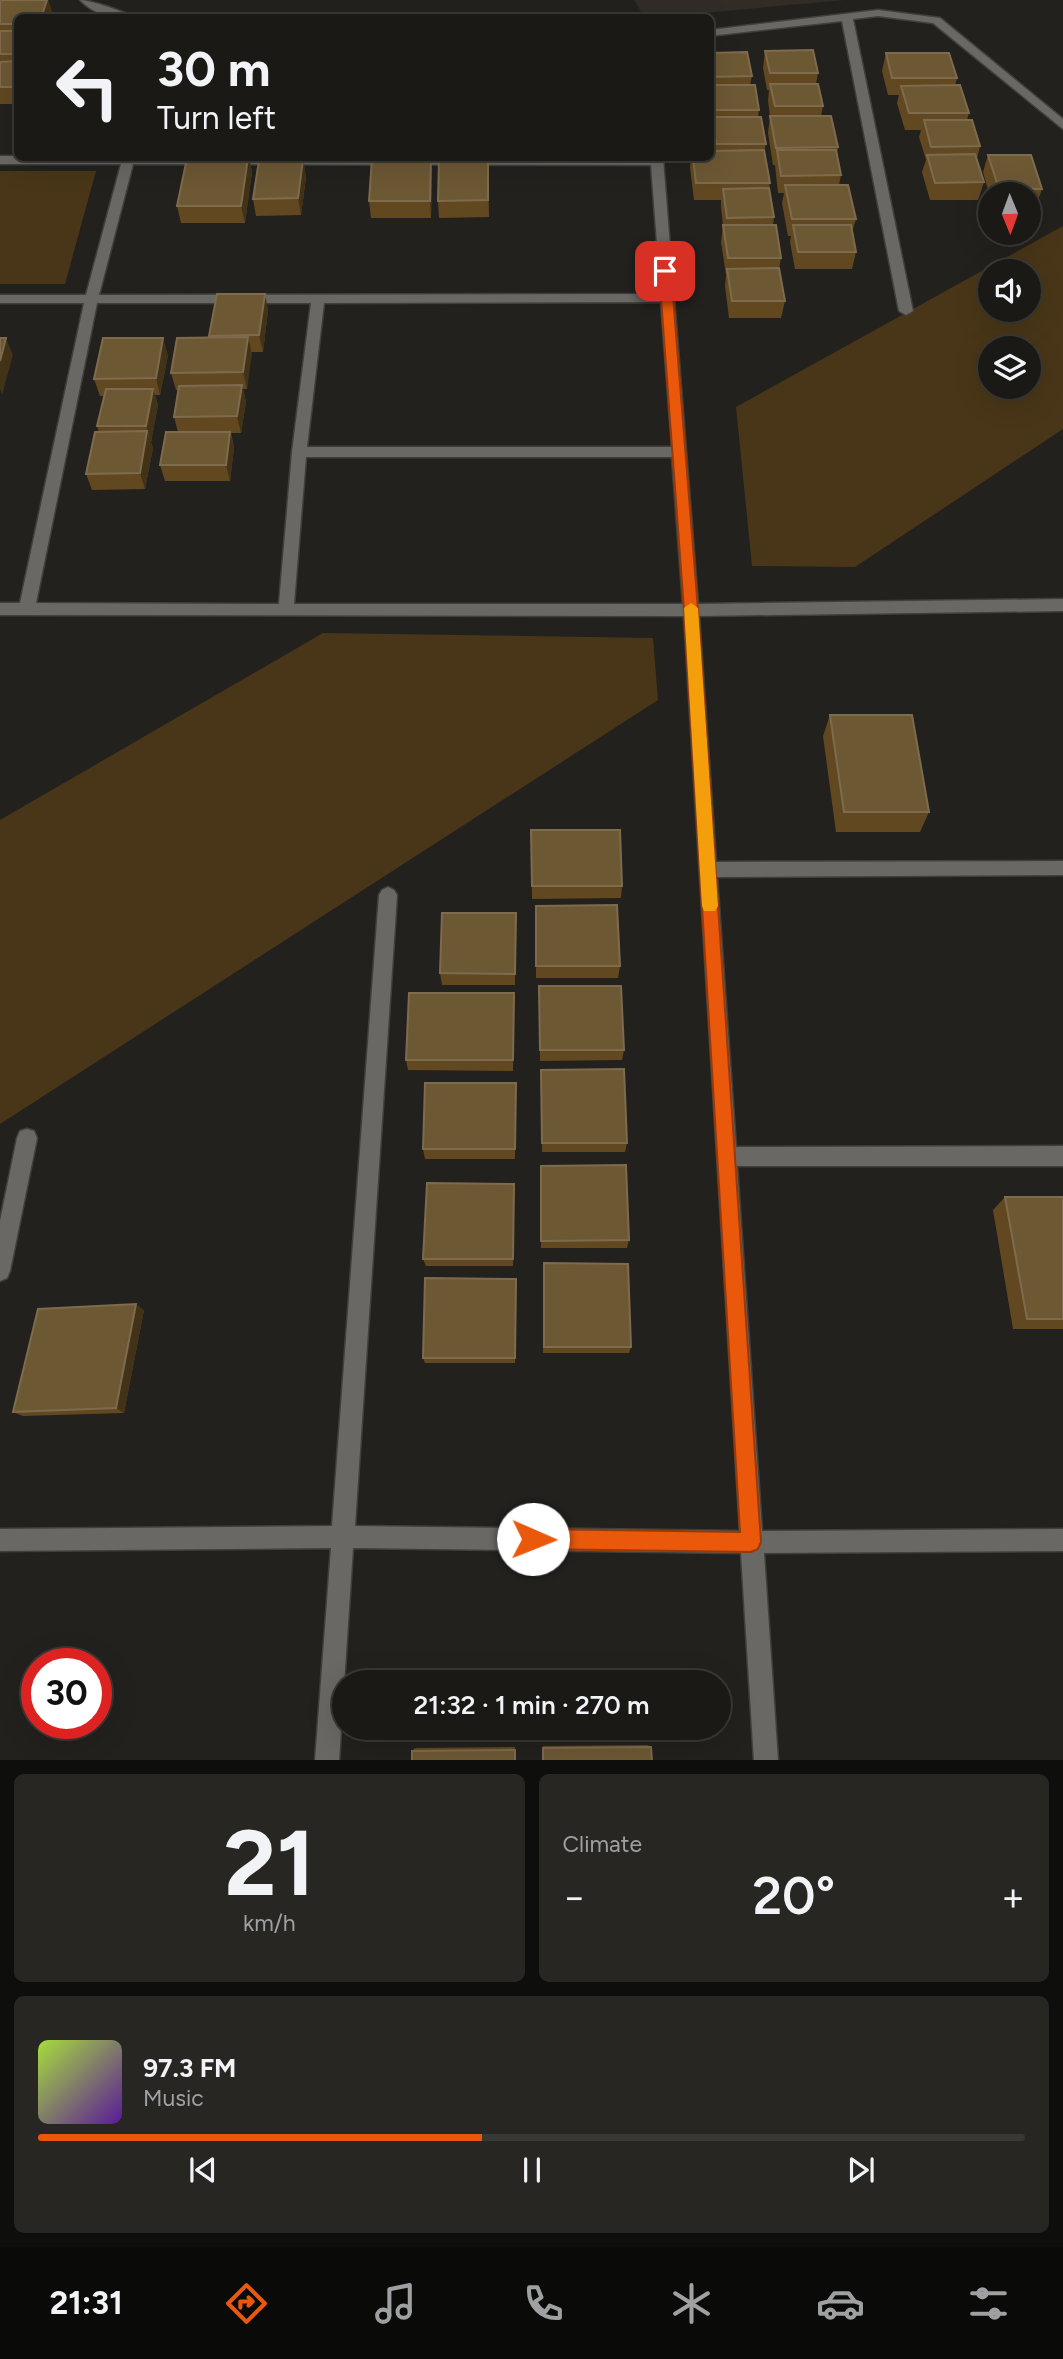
<!DOCTYPE html>
<html lang="en">
<head>
<meta charset="utf-8">
<style>
  body { margin:0; font-family:Figtree,sans-serif; background:#272623; color:#f1f3f6; height:100vh; display:flex; flex-direction:column; font-size:26px; white-space:nowrap }
  * { box-sizing:border-box; margin:0 }
  p { font-size:23px; color:#9fa0a1 }
  .icon { flex:none; width:38px; height:38px; fill:none; stroke:currentColor; stroke-width:2; stroke-linecap:round; stroke-linejoin:round }
  .map { position:relative; height:1760px; overflow:hidden }
  .sheet { display:flex; flex-direction:column; gap:14px; padding:14px; background:#0e0e0c; flex:1 }
  .sheet>* { flex:none }
  .top-card { position:absolute; left:14px; top:14px; width:700px; height:147px; border-radius:10px; box-shadow:0 7px 28px #0002,0 0 0 2px #383835; background:#1a1916; color:#f1f3f6; overflow:hidden }
  .needle { width:46px; rotate:179deg }
  .buttons { position:absolute; left:978px; top:182px; display:grid; gap:14px }
  .buttons a { display:grid; place-items:center; width:63px; height:63px; border-radius:50%; background:#1a1916; box-shadow:0 7px 28px #0002,0 0 0 2px #383835; font-size:35px }
  .speed { position:absolute; left:21px; top:1648px; display:flex; gap:14px; font-size:35px; font-weight:700; text-align:center }
  .speed>* { display:grid; place-content:center; width:91px; height:91px; border-radius:50%; background:#1a1916; box-shadow:0 7px 28px #0002,0 0 0 2px #383835; line-height:1 }
  .speed .limit { border:10px solid #d22; background:#fff; color:#111 }
  .pin { position:absolute; display:grid; place-items:center; width:60px; height:60px; color:#fff; margin:-30px; border-radius:14px; box-shadow:0 4px 10px #0006 }
  .me { position:absolute; width:77px; margin:-38px; rotate:91deg; stroke-linejoin:round; filter:drop-shadow(0 0 5px #0008) }
  .turn { display:flex; align-items:center; gap:24px; height:147px; padding:0 28px; font-size:32px }
  .turn .icon { width:91px; height:91px; stroke-width:2.5 }
  .turn b { display:block; font-size:49px; line-height:60px }
  .big { font-size:52px; font-weight:600; line-height:1.1 }
  .sheet .card { flex:1; display:flex; flex-direction:column; justify-content:center; gap:10px; min-width:0; padding:0 24px; border-radius:10px; background:#272623 }
  .sheet .dial { align-items:center; gap:0 }
  .dial b { font-size:91px; line-height:1 }
  .song { display:flex; align-items:center; gap:21px }
  .cover { width:84px; height:84px; border-radius:10px; background:linear-gradient(135deg,hsl(80 70% 55%),hsl(270 70% 35%)) }
  .played { height:7px; border-radius:4px; background:linear-gradient(90deg,#ea580c 45%,#383835 45%) }
  .keys { display:flex; justify-content:space-around; direction:ltr }
  .heat { display:flex; justify-content:space-between; align-items:center; font-size:38px; direction:ltr }
  .sheet .tiles { flex:1; display:grid; gap:14px; grid-template-columns:1fr 1fr }
  .card:last-child { grid-column:span 2 }
  .trip { position:absolute; left:332px; top:1670px; width:399px; height:70px; border-radius:35px; background:#1a1916; box-shadow:0 7px 28px #0002,0 0 0 2px #383835; font-weight:600; line-height:70px; text-align:center }
  .dock { display:flex; height:112px; justify-content:space-around; align-items:center; background:#0a0a09; color:#9fa0a1 }
  .dock .icon { width:49px; height:49px }
  .dock .active { color:#ea580c }
  .dock b { font-size:32px; color:#f1f3f6 }
  .map>svg:first-child { display:block }
  .built { fill:#312c25 }
  .green { fill:#493618; fill-rule:evenodd }
  .lines { fill:none; stroke-linecap:round; stroke-linejoin:round }
  .minor-casing { stroke:#403f3d; stroke-width:3 }
  .minor { fill:#6a6865; fill-rule:evenodd }
  .wall { fill:#614820 }
  .shaded-wall { fill:#423217 }
  .building { fill:#6d5834; stroke:#7e6b4d; stroke-width:2 }
  .route { fill:#ea580c; stroke:#983908; stroke-width:2 }
  .slow { fill:#f59e0b }
</style>
</head>
<body>
<div class="map">
<svg width="1063" height="1761" viewBox="0 0 1063 1761">
  <rect width="100%" height="100%" fill="#22211e"/>
  <path class="built" d="M634 0H845L648 18 644 17Z"/>
  <g class="green">
    <path d="M0 171H96L65 284H0Z"/>
    <path d="M1063 226V429L855 567 752 566 736 407ZM990 271H1029V310H990ZM990 348H1029V387H990Z"/>
    <path d="M323 633 653 638 658 700 0 1124V820Z"/>
  </g>
  <g class="lines">
    <g class="minor-casing">
      <g id="minor">
        <path d="M80 0C90 0 126 12 135 18 114 18 95 16 80 0Z"/>
        <path d="M878 10 940 18 1063 119V129L933 23 878 16 853 19 913 311 906 315 899 311 842 21 710 36V30Z"/>
        <path d="M0 156 663 158 698 604 1063 599V611L699 616 716 862 1063 861V875L717 877 736 1147 1063 1146V1166H737L762 1531 1063 1529V1551L764 1553 778 1761H754L741 1553 353 1548 339 1761H315L331 1548 0 1551V1529L332 1526 379 895 382 890 388 887 394 890 397 895 355 1526 740 1531 684 616 0 615V603H20L84 303H0V295H86L121 164H0ZM133 164 651 165 661 294 99 295ZM661 302 672 447H307L324 303ZM97 303H311L292 452 279 604 36 603ZM306 457H672L683 604H294Z"/>
        <path d="M27 1129 34 1131 37 1138 10 1271 7 1278 0 1281V1221L17 1138 20 1131Z"/>
      </g>
    </g>
    <use href="#minor" class="minor"/>
  </g>
  <g class="wall">
    <path d="M0 0H48L53 15 18 18V104H0Z"/>
    <path d="M765 51 818 73 816 84 823 106 821 116 838 147 837 154 841 175 839 185 856 219 852 232 856 252 852 269H795L790 242 791 236H788L782 203 784 193H778L775 165H773L768 133 770 116 768 101 769 90H767L763 68Z"/>
    <path d="M710 53 752 76 750 85 759 110 758 117 766 144 764 152 770 183 769 188 774 217 773 225 781 258 779 269 785 301 781 318H729L725 286 726 275 721 242 723 226 721 206V200H694L690 168 691 158H710L712 151 710 137Z"/>
    <path d="M886 53 957 78 955 86 969 113 967 120 980 146 977 159 984 182 978 200H930L922 172 926 160 919 137 921 130H905L897 103 899 95H888L882 71Z"/>
    <path d="M988 155 1042 189 1036 206H1029V194H990V197L983 172Z"/>
    <path d="M187 158H249L252 172 245 223H181L177 206Z"/>
    <path d="M488 158 489 217 439 218 438 201Z"/>
    <path d="M303 160 306 177 301 215 256 216 253 199Z"/>
    <path d="M432 175 431 218H371L369 201Z"/>
    <path d="M265 294 268 311 263 352H251L247 389H243L246 402 241 433H231L234 448 230 481H165L160 465 178 432 174 417 179 390H176L171 373 210 338 209 336Z"/>
    <path d="M168 355 160 395H155L158 405 151 442 153 448 145 489 92 490 86 474 99 432 97 426 104 396H100L94 379Z"/>
    <path d="M830 715 929 812 920 832H836L823 736Z"/>
    <path d="M531 830 622 886 621 898 532 899Z"/>
    <path d="M536 906 620 966 618 978H536Z"/>
    <path d="M516 913 515 985H442L440 973Z"/>
    <path d="M539 986 624 1050 622 1060 540 1061Z"/>
    <path d="M514 1004 513 1071 408 1070 406 1060Z"/>
    <path d="M541 1070 627 1143 625 1152H542Z"/>
    <path d="M516 1083 515 1159H425L423 1149Z"/>
    <path d="M541 1166 629 1240 627 1248H541Z"/>
    <path d="M514 1184 513 1266H426L423 1259Z"/>
    <path d="M1005 1197H1063V1329H1013L993 1210Z"/>
    <path d="M544 1263 631 1347 629 1353H543Z"/>
    <path d="M516 1286 515 1363H425L423 1358Z"/>
    <path d="M144 1310 124 1413 23 1416 13 1412Z"/>
    <path d="M648 1745 651 1747 543 1761V1746Z"/>
    <path d="M515 1747V1761L412 1751 415 1748Z"/>
  </g>
  <g class="shaded-wall">
    <path d="M47 0H48L53 15 52 18H41Z"/>
    <path d="M18 78V95L15 87Z"/>
    <path d="M248 158H249L252 172 245 223 241 206Z"/>
    <path d="M431 158 432 175 431 218 430 201Z"/>
    <path d="M303 160 306 177 301 215 298 198Z"/>
    <path d="M265 294 268 311 263 352 259 335Z"/>
    <path d="M248 337 252 354 247 389 243 372Z"/>
    <path d="M6 338 13 355 2 395 0 389V361Z"/>
    <path d="M163 338 168 355 160 395 156 378Z"/>
    <path d="M242 385 246 402 241 433 237 416Z"/>
    <path d="M153 389 158 405 151 442 146 426Z"/>
    <path d="M147 431 153 448 145 489 140 473Z"/>
    <path d="M230 432 234 448 230 481 226 465Z"/>
    <path d="M136 1304 144 1310 124 1413 116 1408Z"/>
  </g>
  <g class="building">
    <path d="M0 0H47L41 18H18V24H0Z"/>
    <rect x="0" y="31" width="18" height="23"/>
    <path d="M813 50 818 73H770L765 51Z"/>
    <path d="M747 52 752 76 710 77V53Z"/>
    <path d="M886 53H949L957 78H892Z"/>
    <path d="M18 61V78L15 87H0V62Z"/>
    <path d="M770 84H818L823 106H775Z"/>
    <path d="M710 85H755L759 110H710Z"/>
    <path d="M960 85 969 113H909L901 86Z"/>
    <path d="M770 116H831L838 147 776 148Z"/>
    <path d="M712 117H761L766 144H716Z"/>
    <path d="M924 120H972L980 146 931 147Z"/>
    <path d="M764 150 770 183H696L693 158H710V151Z"/>
    <path d="M777 150H836L841 175 781 176Z"/>
    <path d="M975 154 984 182 935 183 927 155Z"/>
    <path d="M988 155H1031L1042 189H999Z"/>
    <path d="M187 158H248L241 206H177Z"/>
    <path d="M372 158H431L430 201H369Z"/>
    <path d="M439 158H488V200L438 201Z"/>
    <path d="M259 160H303L298 198 253 199Z"/>
    <path d="M785 185H848L856 219H792Z"/>
    <path d="M769 188 774 217 727 218 723 189Z"/>
    <path d="M723 225H776L781 258H728Z"/>
    <path d="M793 225H851L856 252H798Z"/>
    <path d="M779 268 785 301H732L727 269Z"/>
    <path d="M217 294H265L259 335 209 336Z"/>
    <path d="M248 337 243 372 171 373 177 338Z"/>
    <path d="M0 338H6L0 361Z"/>
    <path d="M103 338H163L156 378 94 379Z"/>
    <path d="M242 385 237 416 174 417 179 386Z"/>
    <path d="M106 389H153L146 426H97Z"/>
    <path d="M147 431 140 473 86 474 95 432Z"/>
    <path d="M166 432H230L226 465H160Z"/>
    <path d="M830 715H912L929 812H844Z"/>
    <path d="M531 830H620L622 886H532Z"/>
    <path d="M617 905 620 966H536V906Z"/>
    <path d="M442 913H516L515 974 440 973Z"/>
    <path d="M539 986H621L624 1050H540Z"/>
    <path d="M409 993H514L513 1060H406Z"/>
    <path d="M624 1069 627 1143H542L541 1070Z"/>
    <path d="M425 1083H516L515 1149H423Z"/>
    <path d="M626 1165 629 1240 541 1241V1166Z"/>
    <path d="M427 1183 514 1184 513 1259H423Z"/>
    <path d="M1005 1197H1063V1319H1027Z"/>
    <path d="M544 1263 628 1264 631 1347H544Z"/>
    <path d="M425 1278 516 1279 515 1358H423Z"/>
    <path d="M136 1304 116 1408 13 1412 38 1309Z"/>
    <path d="M651 1747 652 1761H543V1748Z"/>
    <path d="M515 1750V1761H412V1751Z"/>
  </g>
  <path class="route" d="M665 267 671 271 698 610 761 1542 758 1549 751 1552 533 1549 526 1546 523 1539 526 1532 533 1529 740 1532 684 610 659 271Z"/>
  <path class="slow" d="M691 603 698 608 718 906 715 911H704L702 906 684 608Z"/>
</svg>
<div class="buttons">
<a><svg class="needle" viewBox="-14 -14 28 28"><path d="M0-13l5 13h-10z" fill="#e53935"/><path d="M0 13l5-13h-10z" fill="#9fa0a1"/></svg></a>
<a><svg class="icon" aria-label="sound" viewBox="0 0 24 24"><path d="M4 9h4l5-4v14l-5-4H4zM17 9q2 3 0 6"/></svg></a>
<a><svg class="icon" aria-label="layers" viewBox="0 0 24 24"><path d="M12 4l9 5-9 5-9-5zM3 14l9 5 9-5"/></svg></a>
</div>
<div class="speed"><div class="limit">30</div></div>
<div class="pin" style="left:665px;top:271px;background:#d93025"><svg class="icon" aria-label="arrive" viewBox="0 0 24 24"><path d="M6 21V4h12l-3 4 3 4H6"/></svg></div>
<svg class="me" style="left:533px;top:1539px" viewBox="-20 -20 40 40"><circle r="19" fill="#fff"/><path d="M0-13L10 11 0 6-10 11z" fill="#ea580c"/></svg>
<div class="trip">21:32 · 1 min · 270 m</div>
<div class="top-card">
<div class="turn"><svg class="icon" aria-label="left" viewBox="0 0 24 24"><path d="M17 20v-9H6M10 6l-5 5 5 5"/></svg><div><b>30 m</b>Turn left</div></div>
</div>
</div>
<section class="sheet">
<div class="tiles">
<div class="card dial"><b>21</b><p>km/h</p></div>
<div class="card"><p>Climate</p>
<div class="heat"><a>−</a><b class="big">20°</b><a>+</a></div>
</div>
<div class="card">
<div class="song"><i class="cover"></i><div><b>97.3 FM</b><p>Music</p></div></div>
<div class="played"></div>
<div class="keys"><svg class="icon" aria-label="previous" viewBox="0 0 24 24"><path d="M18 5L8 12l10 7zM5 5v14"/></svg><svg class="icon" aria-label="pause" viewBox="0 0 24 24"><path d="M8 5v14M16 5v14"/></svg><svg class="icon" aria-label="next" viewBox="0 0 24 24"><path d="M6 5l10 7-10 7zM19 5v14"/></svg></div>
</div>
</div>
</section>
<nav class="dock">
<b>21:31</b>
<svg class="icon active" aria-label="directions" viewBox="0 0 24 24"><path d="M12 3l9 9-9 9-9-9zM9 14v-3h6M13 9l2 2-2 2"/></svg>
<svg class="icon" aria-label="music" viewBox="0 0 24 24"><path d="M9 18V5l10-2v13"/><circle cx="6" cy="18" r="3"/><circle cx="16" cy="16" r="3"/></svg>
<svg class="icon" aria-label="phone" viewBox="0 0 24 24"><path d="M5 4h4l2 5-3 2q2 4 5 5l2-3 5 2v4C11 20 4 13 5 4z"/></svg>
<svg class="icon" aria-label="climate" viewBox="0 0 24 24"><path d="M12 3v18M4 7l16 10M4 17L20 7"/></svg>
<svg class="icon" aria-label="car" viewBox="0 0 24 24"><path d="M5 17H2v-5l4-1 3-4h7l3 4 3 1v5h-3M9 17h6M6 11h13"/><circle cx="7" cy="17" r="2"/><circle cx="17" cy="17" r="2"/></svg>
<svg class="icon" aria-label="filters" viewBox="0 0 24 24"><path d="M4 7h16M4 17h16"/><circle cx="9" cy="7" r="2"/><circle cx="15" cy="17" r="2"/></svg>
</nav>
</body>
</html>
